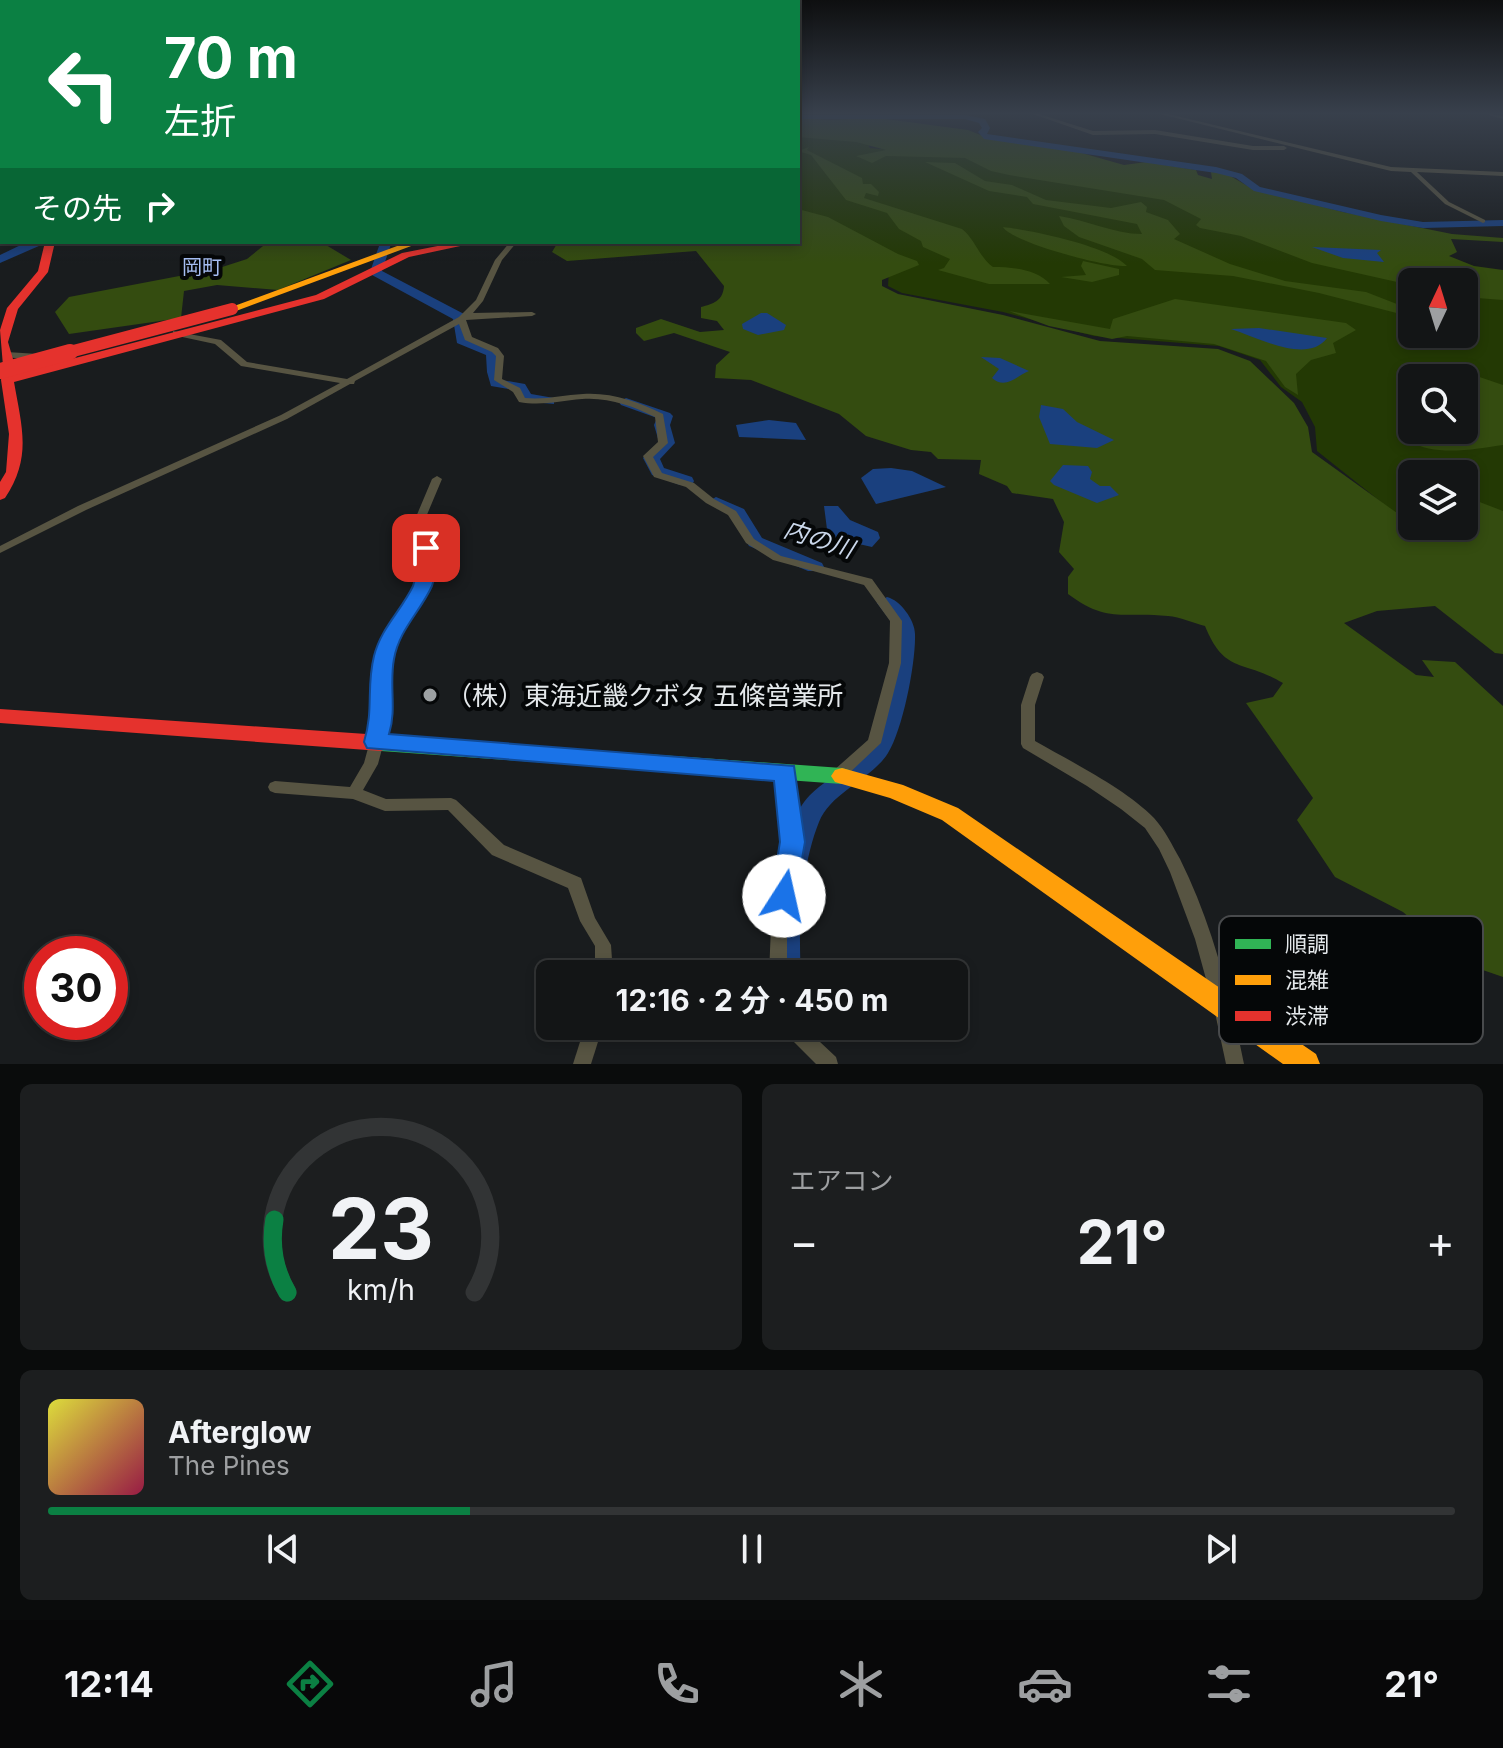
<!DOCTYPE html>
<html lang="ja">
<head>
<meta charset="utf-8">
<style>
  body { margin:0; font-family:Inter,"Noto Sans JP",sans-serif; background:#1c1e1f; color:#f1f3f6; height:100vh; display:flex; flex-direction:column; font-size:30px; white-space:nowrap }
  * { box-sizing:border-box; margin:0 }
  p { font-size:26px; color:#9d9fa1 }
  .icon { flex:none; width:44px; height:44px; fill:none; stroke:currentColor; stroke-width:2; stroke-linecap:round; stroke-linejoin:round }
  .map { position:relative; height:1064px; overflow:hidden }
  .sheet { display:flex; flex-direction:column; gap:20px; padding:20px; background:#0a0c0c; flex:1 }
  .sheet>* { flex:none }
  .banner { position:absolute; left:0px; top:0px; width:800px; height:244px; box-shadow:0 4px 12px #0003,0 0 0 2px #323435; background:#0b8043; color:#fff; overflow:hidden }
  .needle { width:52px; rotate:4deg }
  .tools { position:absolute; left:1398px; top:268px; display:grid; gap:16px }
  .tools a { display:grid; place-items:center; width:80px; height:80px; border-radius:12px; background:#131516; box-shadow:0 4px 12px #0003,0 0 0 2px #323435; font-size:40px }
  .speed { position:absolute; left:24px; top:936px; display:flex; gap:16px; font-size:40px; font-weight:700; text-align:center }
  .speed>* { display:grid; place-content:center; width:104px; height:104px; border-radius:50%; background:#131516; box-shadow:0 4px 12px #0003,0 0 0 2px #323435; line-height:1 }
  .speed .limit { border:12px solid #d22; background:#fff; color:#111 }
  .pin { position:absolute; display:grid; place-items:center; width:68px; height:68px; color:#fff; margin:-34px; border-radius:16px; box-shadow:0 4px 12px #0006 }
  .me { position:absolute; width:88px; margin:-44px; rotate:10deg; stroke-linejoin:round; filter:drop-shadow(0 0 6px #0008) }
  .turn { display:flex; align-items:center; gap:28px; height:168px; padding:0 32px; font-size:36px }
  .turn .icon { width:104px; height:104px; stroke-width:2.5 }
  .turn b { display:block; font-size:56px; line-height:68px }
  .then { display:flex; align-items:center; height:76px; padding:0 32px; background:#0003; gap:16px; font-size:30px }
  .big { font-size:60px; font-weight:700; line-height:1.1 }
  .sheet .card { flex:1; display:flex; flex-direction:column; justify-content:center; gap:12px; min-width:0; padding:0 28px; border-radius:12px; background:#1c1e1f }
  .sheet .dial { align-items:center; gap:0 }
  .dial svg { height:208px; overflow:visible; fill:none; stroke:#323435; stroke-width:7; stroke-linecap:round; text-anchor:middle }
  .dial text { fill:#f1f3f6; stroke:none }
  .song { display:flex; align-items:center; gap:24px }
  .cover { width:96px; height:96px; border-radius:12px; background:linear-gradient(135deg,hsl(60 70% 55%),hsl(340 70% 35%)) }
  .played { height:8px; border-radius:4px; background:linear-gradient(90deg,#0b8043 30%,#323435 30%) }
  .keys { display:flex; justify-content:space-around; direction:ltr }
  .heat { display:flex; justify-content:space-between; align-items:center; font-size:44px; direction:ltr }
  .sheet .tiles { flex:1; display:grid; gap:20px; grid-template-columns:1fr 1fr }
  .card:last-child { grid-column:span 2 }
  .trip { position:absolute; left:536px; top:960px; width:432px; height:80px; border-radius:12px; background:#131516; box-shadow:0 4px 12px #0003,0 0 0 2px #323435; font-weight:700; line-height:80px; text-align:center }
  .tabs { display:flex; height:128px; justify-content:space-around; align-items:center; background:#080809; color:#9d9fa1 }
  .tabs .icon { width:56px; height:56px }
  .tabs .on { color:#0b8043 }
  .tabs b { font-size:36px; color:#f1f3f6 }
  .map>svg:first-child { display:block }
  .green { fill:#233904; fill-rule:evenodd }
  .forest { fill:#344c10 }
  .water { fill:#1a407e }
  .lines { fill:none; stroke-linecap:round; stroke-linejoin:round }
  .river { fill:#1a407e; fill-rule:evenodd }
  .street { fill:#575442; fill-rule:evenodd }
  .fast { fill:#30b455; fill-rule:evenodd }
  .slow { fill:#ff9f0a; fill-rule:evenodd }
  .jam { fill:#e5322d; fill-rule:evenodd }
  .jam-bridge-far1 { stroke:#e5322d; stroke-width:12 }
  .jam-bridge { stroke:#e5322d; stroke-width:16 }
  .route { fill:#1a73e8; stroke:#114b97; stroke-width:2 }
  .poi-dot { fill:#9da1a3; stroke:#050708; stroke-width:3 }
  .labels { text-anchor:middle; dominant-baseline:central; stroke-width:8; stroke-linejoin:round; paint-order:stroke }
  .far-neighbourhood-label { font-size:20px; fill:#a6bef3; stroke:#050708 }
  .water-label { font-size:24px; font-style:italic; fill:#cbd8eb; stroke:#050708 }
  .near-poi-label { font-size:26px; fill:#e4e8eb; stroke:#050708; text-anchor:start }
  .key { fill:#050708; stroke:#484a4c; stroke-width:2 }
  .key-label { font-size:22px; fill:#e4e8eb }
</style>
</head>
<body>
<div class="map">
<svg width="1503" height="1064" viewBox="0 0 1503 1064">
  <rect width="100%" height="100%" fill="#191c1e"/>
  <path class="green" d="M798 136 867 142 870 148 971 157 1166 199 1412 282V334H1464V289L1503 296V517L1464 495V474H1412V482L1402 488 1400 496 1412 510V526H1428L1433 531 1425 534 1415 529 1317 451 1315 427 1302 402 1281 387 1260 360 1219 346 1094 336 1003 312 902 293 888 286 889 270 798 219ZM1412 378H1464V430H1412Z"/>
  <g class="forest">
    <path d="M899 116 905 117 886 119 968 130 988 138 1057 146 1124 165 1146 162 1196 170 1198 175 1212 179 1211 172 1225 173 1251 188 1343 212 1452 234 1503 238V242L1451 239 1457 252 1449 256 1474 266 1503 270V300L1464 297V282L1406 284 1312 263 1241 236 1200 228 1196 225 1201 219 1164 200 1009 175 991 171 965 158 886 156 872 163 856 156 886 150 856 142 798 137V118L831 120Z"/>
    <path d="M809 147 807 150 862 178 863 184H871L879 192 878 196 866 193 864 198 962 229C975 239 979 257 993 267 1011 267 1037 269 1050 284H989L938 270 944 268 950 259 923 247 921 241 899 229 887 213 846 200 811 155 798 151Z"/>
    <path d="M925 162 955 163 985 181 1012 185 1046 200 1111 208 1141 202 1147 207 1146 212 1168 220 1180 234 1174 239 1230 264 1285 281 1366 292 1402 306H1412V317L1319 293 1233 276 1155 270 1142 259 1079 237 1064 226 1059 216C1087 220 1114 234 1142 234L1137 224 1033 204 1027 197 989 191Z"/>
    <path d="M798 209 828 217 898 254 917 261 919 265 882 280V286L898 294 1003 315 1100 341 1218 349 1250 361 1294 403 1308 427 1312 452 1429 536 1435 531 1431 526H1464V496L1503 511V654L1495 653 1435 606 1377 611 1344 623 1416 675 1434 677 1422 660 1455 662 1503 706V977L1477 968 1440 944 1403 912 1335 877 1297 820 1313 798 1246 703 1273 697 1283 683C1243 659 1225 675 1205 626 1193 623 1180 617 1168 616 1123 611 1108 624 1068 594V577L1074 569 1059 552 1064 522 1053 499 1012 493 1007 486 979 474 981 460 938 459 931 452 911 450 866 436 839 414 751 380 715 378 716 365 730 352 674 333 644 341 636 333V328L661 319 700 332 724 330 717 321 701 318V307C713 304 723 301 724 286L696 251 567 261 552 252 558 242H798Z"/>
    <path d="M1003 227C1031 230 1108 246 1127 266 1107 268 1011 242 1003 227Z"/>
    <path d="M268 242H321L351 260 278 290 217 285 184 291 181 318 69 334 55 312 69 297 216 269 247 259Z"/>
    <path d="M1083 261 1119 269V275L1092 282 1061 277 1086 275 1081 266Z"/>
    <path d="M1175 299 1346 323 1356 330 1333 343 1336 353 1311 360 1296 374 1298 395 1285 387 1266 361 1214 344 1127 336 1112 339 1049 326 1009 311 1110 329 1113 319Z"/>
    <path d="M1432 367 1456 369 1503 385V445C1476 449 1434 457 1410 441L1416 430H1464V378H1412V394L1402 376Z"/>
  </g>
  <g class="water">
    <path d="M1312 247 1381 250 1377 253 1384 262 1343 258Z"/>
    <path d="M761 313H767L786 325 784 330 758 335 743 329 742 324Z"/>
    <path d="M1259 328 1327 338C1307 365 1257 337 1231 329Z"/>
    <path d="M981 357 1000 358 1029 371C1016 376 1006 390 992 378L999 369Z"/>
    <path d="M1041 405 1063 409 1077 422 1114 440 1097 448 1050 444 1039 417Z"/>
    <path d="M769 420 796 423 806 440 739 437 736 425Z"/>
    <path d="M1063 465 1088 466 1092 472 1090 479 1100 486H1110L1119 495 1097 503 1054 485 1050 481Z"/>
    <path d="M891 468 912 471 946 487 876 504 861 478 873 469Z"/>
    <path d="M824 506H838L850 520 878 532 880 538 872 547 828 537Z"/>
  </g>
  <g class="lines">
    <g class="river">
      <path d="M798 115H965L985 119 990 128 987 134 1216 167 1242 174 1260 187 1381 215 1423 222 1503 220V226L1423 228 1381 221 1254 191 1236 178 1216 173 984 139 978 132 982 128 979 123 965 119H798Z"/>
      <path d="M27 242H48L0 263V255Z"/>
      <path d="M371 242 391 244 382 271 464 314 468 338C505 349 495 347 502 380L525 384 531 394 554 398V404L521 401 515 390 491 386 487 372 486 355 457 343 453 319 372 275 370 272 379 246Z"/>
      <path d="M626 398 670 413 673 416 670 425 675 443 660 459 664 468 692 477 694 481 692 485H680L652 475 643 458 659 442 654 425 657 418 621 405 619 402Z"/>
      <path d="M716 497 744 509 762 538 822 563 824 567 822 571H808L749 546 731 516 707 502Z"/>
      <path d="M887 597C900 600 915 620 915 634 916 662 903 729 888 753 871 780 831 792 819 822 801 867 798 926 801 974H773C771 927 776 830 810 795 829 776 862 762 874 737 888 706 888 667 895 634L893 624 877 603Z"/>
    </g>
    <g class="street">
      <path d="M1033 114H1039L1093 131 1155 130 1253 146H1284L1287 148 1284 150H1253L1155 134 1093 135Z"/>
      <path d="M1160 114H1168L1391 167 1503 172V176L1417 172 1449 202 1485 220V222L1483 223 1445 204 1411 172 1391 171Z"/>
      <path d="M1489 114 1503 116V119L1489 115Z"/>
      <path d="M510 242H517L502 260 483 301 473 313 532 312 536 314 532 316 466 320 472 337 498 348 504 356 502 379 520 388 525 398C545 400 563 395 583 394 611 392 639 402 663 414L668 443 653 457 662 473 694 483 714 499 736 511 754 539 781 556 872 579 902 621 901 663 881 743 843 779 838 781 833 779 831 775 833 771 868 740 889 663 890 621 864 585 773 560 746 543 728 515 706 503 686 487 654 477 643 456 658 442 655 417C633 406 608 397 582 399 560 401 541 406 519 402L513 392 494 380 496 356 492 352 465 340 459 324 355 381 354 384H350L287 419 86 510 0 553V546L78 506 281 415 340 383 241 366 215 344 173 335V331L221 340 247 362 347 379 459 317 476 300 495 260Z"/>
      <path d="M7 352 38 354 42 357 38 360 4 357 3 355Z"/>
      <path d="M437 476 442 479 426 517 432 548 430 584 397 634 387 689 391 715 378 764 363 790 386 799 451 798 456 800 504 845 581 878 595 918 611 945 613 974H595V946L580 921 568 888 492 855 448 810 385 811 353 799 275 793 270 791 268 787 270 783 275 781 350 787 364 763 377 715 373 689 385 634 418 584 420 548 416 517 432 479Z"/>
      <path d="M1037 672 1042 674 1044 677 1035 705V741C1070 761 1126 789 1154 818 1165 830 1172 845 1180 859 1212 923 1230 995 1244 1064H1226L1214 1008 1195 939 1170 872 1159 849 1145 828 1121 809 1087 786 1023 748 1021 744V705L1030 677 1032 674Z"/>
      <path d="M785 766 790 768 792 772 801 842 787 927V974H769L771 927 785 842 778 772 780 768Z"/>
      <path d="M585 1026H603L591 1064H573Z"/>
      <path d="M781 1026H803L836 1057 838 1064H816L784 1032Z"/>
    </g>
    <path class="fast" d="M381 735 842 768 849 770 853 776 849 782 842 784 381 751 374 748 371 743 374 738Z"/>
    <g class="slow">
      <rect x="0" y="169" width="2" height="6"/>
      <path d="M408 242H422L236 311 226 309Z"/>
      <path d="M842 768 903 785 958 808 1316 1054 1320 1064H1283L942 820 890 798 835 782 831 776 835 770Z"/>
    </g>
    <g class="jam">
      <path d="M45 242H55L48 272 18 309 8 342 15 366 14 374 316 295 402 253 458 242H479L409 257 324 299 14 382C22 428 32 457 5 498L0 500V482L6 472 9 434 1 380 3 366 0 330 7 308 38 271Z"/>
      <path d="M0 709 381 735 388 738 391 743 388 748 381 751 0 723Z"/>
    </g>
    <path class="jam-bridge-far1" d="M62 354 232 309"/>
    <path class="jam-bridge" d="M0 371 70 352"/>
  </g>
  <linearGradient id="sky" x2="0" y2="1"><stop stop-color="#0e0f10"/><stop offset="0.43" stop-color="#38404c"/><stop offset="1" stop-color="#38404c" stop-opacity="0"/></linearGradient>
  <rect width="1503" height="263" fill="url(#sky)"/>
  <path class="route" d="M426 543 435 548C434 560 436 576 432 586 420 612 399 630 394 659 389 685 397 709 389 734L794 766 805 842 794 904 784 908 775 904 771 896 780 842 774 781 367 748 364 742C374 709 366 688 374 656 381 628 401 611 413 586 417 576 416 560 416 548Z"/>
  <circle class="poi-dot" cx="430" cy="695" r="8"/>
  <g class="labels">
    <g class="far-neighbourhood-label">
      <text x="202" y="267">岡町</text>
    </g>
    <g class="water-label">
      <text transform="translate(819 539) rotate(18)">内の川</text>
    </g>
    <g class="near-poi-label">
      <text x="446" y="695">（株）東海近畿クボタ 五條営業所</text>
    </g>
  </g>
  <rect x="1219" y="916" width="264" height="128" rx="12" class="key"/>
  <rect x="1235" y="939" width="36" height="10" fill="#30b455"/>
  <rect x="1235" y="975" width="36" height="10" fill="#ff9f0a"/>
  <rect x="1235" y="1011" width="36" height="10" fill="#e5322d"/>
  <g class="key-label">
    <text x="1285" y="952">順調</text>
    <text x="1285" y="988">混雑</text>
    <text x="1285" y="1024">渋滞</text>
  </g>
</svg>
<div class="tools">
<a><svg class="needle" viewBox="-14 -14 28 28"><path d="M0-13l5 13h-10z" fill="#e53935"/><path d="M0 13l5-13h-10z" fill="#9d9fa1"/></svg></a>
<a><svg class="icon" aria-label="search" viewBox="0 0 24 24"><circle cx="10" cy="10" r="6"/><path d="M15 15l6 6"/></svg></a>
<a><svg class="icon" aria-label="layers" viewBox="0 0 24 24"><path d="M12 4l9 5-9 5-9-5zM3 14l9 5 9-5"/></svg></a>
</div>
<div class="speed"><div class="limit">30</div></div>
<div class="pin" style="left:426px;top:548px;background:#d93025"><svg class="icon" aria-label="arrive" viewBox="0 0 24 24"><path d="M6 21V4h12l-3 4 3 4H6"/></svg></div>
<svg class="me" style="left:784px;top:896px" viewBox="-20 -20 40 40"><circle r="19" fill="#fff"/><path d="M0-13L10 11 0 6-10 11z" fill="#1a73e8"/></svg>
<div class="trip">12:16 · 2 分 · 450 m</div>
<div class="banner">
<div class="turn"><svg class="icon" aria-label="left" viewBox="0 0 24 24"><path d="M17 20v-9H6M10 6l-5 5 5 5"/></svg><div><b>70 m</b>左折</div></div>
<div class="then">その先<svg class="icon" aria-label="right" viewBox="0 0 24 24"><path d="M7 20v-9h11M14 6l5 5-5 5"/></svg></div>
</div>
</div>
<section class="sheet">
<div class="tiles">
<div class="card dial"><svg viewBox="0 0 100 80">
<path d="M14 69A42 42 0 1 1 86 69"/>
<path d="M14 69A42 42 0 0 1 9 41" stroke="#0b8043"/>
<text x="50" y="56" font-size="32" font-weight="700">23</text>
<text x="50" y="72" font-size="11">km/h</text>
</svg></div>
<div class="card"><p>エアコン</p>
<div class="heat"><a>−</a><b class="big">21°</b><a>+</a></div>
</div>
<div class="card">
<div class="song"><i class="cover"></i><div><b>Afterglow</b><p>The Pines</p></div></div>
<div class="played"></div>
<div class="keys"><svg class="icon" aria-label="previous" viewBox="0 0 24 24"><path d="M18 5L8 12l10 7zM5 5v14"/></svg><svg class="icon" aria-label="pause" viewBox="0 0 24 24"><path d="M8 5v14M16 5v14"/></svg><svg class="icon" aria-label="next" viewBox="0 0 24 24"><path d="M6 5l10 7-10 7zM19 5v14"/></svg></div>
</div>
</div>
</section>
<nav class="tabs">
<b>12:14</b>
<svg class="icon on" aria-label="directions" viewBox="0 0 24 24"><path d="M12 3l9 9-9 9-9-9zM9 14v-3h6M13 9l2 2-2 2"/></svg>
<svg class="icon" aria-label="music" viewBox="0 0 24 24"><path d="M9 18V5l10-2v13"/><circle cx="6" cy="18" r="3"/><circle cx="16" cy="16" r="3"/></svg>
<svg class="icon" aria-label="phone" viewBox="0 0 24 24"><path d="M5 4h4l2 5-3 2q2 4 5 5l2-3 5 2v4C11 20 4 13 5 4z"/></svg>
<svg class="icon" aria-label="climate" viewBox="0 0 24 24"><path d="M12 3v18M4 7l16 10M4 17L20 7"/></svg>
<svg class="icon" aria-label="car" viewBox="0 0 24 24"><path d="M5 17H2v-5l4-1 3-4h7l3 4 3 1v5h-3M9 17h6M6 11h13"/><circle cx="7" cy="17" r="2"/><circle cx="17" cy="17" r="2"/></svg>
<svg class="icon" aria-label="filters" viewBox="0 0 24 24"><path d="M4 7h16M4 17h16"/><circle cx="9" cy="7" r="2"/><circle cx="15" cy="17" r="2"/></svg>
<b>21°</b>
</nav>
</body>
</html>
